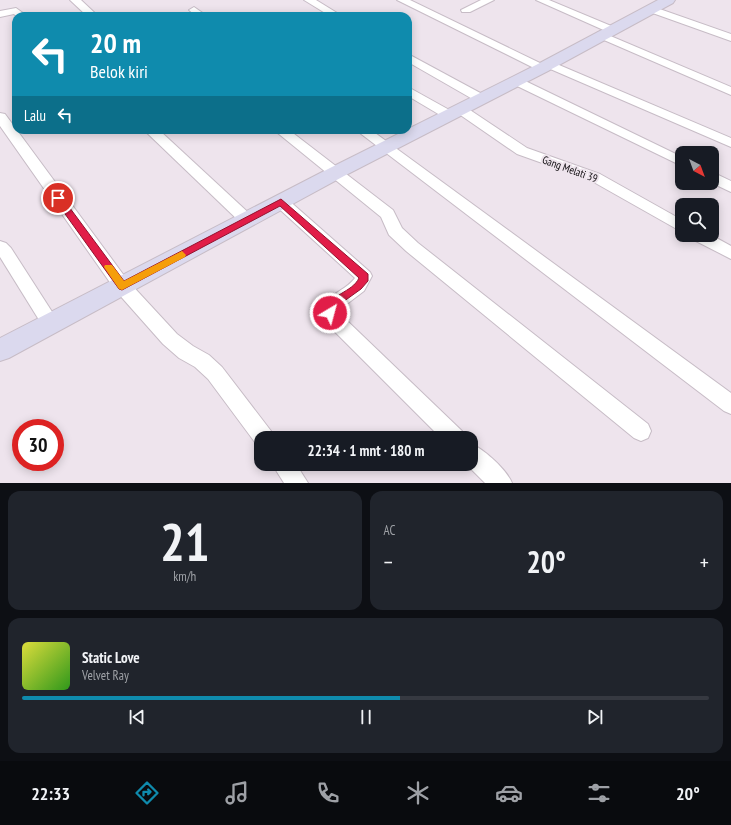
<!DOCTYPE html>
<html lang="id">
<head>
<meta charset="utf-8">
<style>
  body { margin:0; font-family:"PT Sans Narrow",sans-serif; background:#20242c; color:#f1f3f6; height:100vh; display:flex; flex-direction:column; font-size:15px; white-space:nowrap }
  * { box-sizing:border-box; margin:0 }
  p { font-size:13px; color:#9ea1a6 }
  .icon { flex:none; width:22px; height:22px; fill:none; stroke:currentColor; stroke-width:2; stroke-linecap:round; stroke-linejoin:round }
  .map { position:relative; height:483px; overflow:hidden }
  .panel { display:flex; flex-direction:column; gap:8px; padding:8px; background:#0d0f14; flex:1 }
  .panel>* { flex:none }
  .banner { position:absolute; left:12px; top:12px; width:400px; height:122px; border-radius:12px; box-shadow:0 2px 10px #0003; background:#0f8bad; color:#fff; overflow:hidden }
  .needle { width:26px; rotate:139deg }
  .buttons { position:absolute; left:675px; top:146px; display:grid; gap:8px }
  .buttons a { display:grid; place-items:center; width:44px; height:44px; border-radius:8px; background:#171b24; box-shadow:0 2px 10px #0003; font-size:20px }
  .speed { position:absolute; left:12px; top:419px; display:flex; gap:8px; font-size:20px; font-weight:700; text-align:center }
  .speed>* { display:grid; place-content:center; width:52px; height:52px; border-radius:50%; background:#171b24; box-shadow:0 2px 10px #0003; line-height:1 }
  .speed .limit { border:6px solid #d22; background:#fff; color:#111 }
  .pin { position:absolute; display:grid; place-items:center; width:34px; height:34px; color:#fff; margin:-17px; border:2px solid #fff; border-radius:50%; box-shadow:0 1px 4px #0007 }
  .me { position:absolute; width:44px; margin:-22px; rotate:37deg; stroke-linejoin:round; filter:drop-shadow(0 0 3px #0008) }
  .turn { display:flex; align-items:center; gap:14px; height:84px; padding:0 12px; font-size:18px }
  .turn .icon { width:52px; height:52px; stroke-width:2.5 }
  .turn b { display:block; font-size:28px; line-height:34px }
  .then { display:flex; align-items:center; height:38px; padding:0 12px; background:#0003; gap:8px; font-size:15px }
  .big { font-size:30px; font-weight:700; line-height:1.1 }
  .panel .card { flex:1; display:flex; flex-direction:column; justify-content:center; gap:6px; min-width:0; padding:0 14px; border-radius:12px; background:#20242c }
  .panel .dial { align-items:center; gap:0 }
  .dial b { font-size:52px; line-height:1 }
  .song { display:flex; align-items:center; gap:12px }
  .cover { width:48px; height:48px; border-radius:6px; background:linear-gradient(135deg,hsl(60 70% 55%),hsl(110 70% 35%)) }
  .played { height:4px; border-radius:2px; background:linear-gradient(90deg,#0f8bad 55%,#363941 55%) }
  .keys { display:flex; justify-content:space-around; direction:ltr }
  .heat { display:flex; justify-content:space-between; align-items:center; font-size:22px; direction:ltr }
  .panel .tiles { flex:1; display:grid; gap:8px; grid-template-columns:1fr 1fr }
  .card:last-child { grid-column:span 2 }
  .trip { position:absolute; left:254px; top:431px; width:224px; height:40px; border-radius:12px; background:#171b24; box-shadow:0 2px 10px #0003; font-weight:700; line-height:40px; text-align:center }
  .tabs { display:flex; height:64px; justify-content:space-around; align-items:center; background:#090b0e; color:#9ea1a6 }
  .tabs .icon { width:28px; height:28px }
  .tabs .active { color:#0f8bad }
  .tabs b { font-size:18px; color:#f1f3f6 }
  .map>svg:first-child { display:block }
  .lines { fill:none; stroke-linecap:round; stroke-linejoin:round }
  .street-casing { stroke:#c7bcc6; stroke-width:2 }
  .secondary-casing { stroke:#c7bcc6; stroke-width:2 }
  .street { fill:#fff; fill-rule:evenodd }
  .secondary { fill:#dbd9ee; fill-rule:evenodd }
  .route { fill:#e11d48; stroke:#92132f }
  .slow { fill:#f59e0b }
  .labels { text-anchor:middle; dominant-baseline:central; stroke-width:4; stroke-linejoin:round; paint-order:stroke }
  .street-label { font-size:11px; fill:#100d10; stroke:#eee4ed }
</style>
</head>
<body>
<div class="map">
<svg width="731" height="483" viewBox="0 0 731 483">
  <rect width="100%" height="100%" fill="#eee4ed"/>
  <g class="lines">
    <g class="street-casing">
      <g id="street">
        <path d="M70 0H81L98 16H87Z"/>
        <path d="M304 0H316L342 16H330Z"/>
        <path d="M397 0H410L542 64 548 61 552 62 731 138V147L548 68 542 71 538 70Z"/>
        <path d="M481 0H494L470 12H462L461 10Z"/>
        <path d="M536 0H549L616 28 617 30 612 33 608 32Z"/>
        <path d="M651 6 731 34V41L647 11 646 9Z"/>
        <path d="M194 7 207 16H196L189 10Z"/>
        <path d="M16 8 27 16H16L14 14 0 17V11Z"/>
        <path d="M601 32 731 87V95L597 37 596 35 597 33Z"/>
        <path d="M408 54 484 95 486 98 480 102 476 101 408 62Z"/>
        <path d="M517 77 682 157V166L513 84 511 81Z"/>
        <path d="M408 87 453 112 455 115 453 118H445L408 96Z"/>
        <path d="M460 105 464 106 527 148 600 174 682 220V232L590 180 517 154 456 112 454 109 456 106Z"/>
        <path d="M0 113 5 114 128 281 177 334 193 346 209 355 222 367 271 431 275 438H261V447L257 445 208 379 195 367 179 358 163 344 116 291 0 126Z"/>
        <path d="M144 130H159L252 216 255 220 252 224 247 225 242 224Z"/>
        <path d="M274 130H289L393 210 402 228 418 243 648 424 651 431 648 438 641 441 634 438 406 251 389 235 381 217Z"/>
        <path d="M356 130H371L731 393V414L724 411Z"/>
        <path d="M712 172 731 181V192L712 183Z"/>
        <path d="M281 197 286 198 370 272 372 276 364 291 339 310V313L462 431 466 438H441L325 322 320 310C328 294 345 291 355 278L276 206 274 202 276 198Z"/>
        <path d="M690 235H711L731 246V259L692 239Z"/>
        <path d="M0 241 6 243 11 248 56 318 59 323 56 328 50 330 44 328 0 257Z"/>
        <path d="M471 444C484 449 507 470 512 483H485L466 464H471Z"/>
        <path d="M272 464H296L308 483H284Z"/>
      </g>
    </g>
    <g class="secondary-casing">
      <path id="secondary" d="M658 0H675L673 3 548 71 344 176 9 358 0 361V338L330 168 536 65Z"/>
    </g>
    <use href="#street" class="street"/>
    <use href="#secondary" class="secondary"/>
  </g>
  <path class="route" d="M58 195 61 196 124 281 281 199 368 274V281L361 289 336 307 333 315H326L324 313C330 293 352 293 359 278L280 206 122 290 119 289 55 200V196Z"/>
  <path class="slow" d="M182 251 186 255 185 257 122 290 119 289 104 267 105 265H112L124 281Z"/>
  <g class="labels">
    <g class="street-label">
      <text transform="translate(570 169) rotate(20)">Gang Melati 39</text>
    </g>
  </g>
</svg>
<div class="buttons">
<a><svg class="needle" viewBox="-14 -14 28 28"><path d="M0-13l5 13h-10z" fill="#e53935"/><path d="M0 13l5-13h-10z" fill="#9ea1a6"/></svg></a>
<a><svg class="icon" aria-label="search" viewBox="0 0 24 24"><circle cx="10" cy="10" r="6"/><path d="M15 15l6 6"/></svg></a>
</div>
<div class="speed"><div class="limit">30</div></div>
<div class="pin" style="left:58px;top:198px;background:#d93025"><svg class="icon" aria-label="arrive" viewBox="0 0 24 24"><path d="M6 21V4h12l-3 4 3 4H6"/></svg></div>
<svg class="me" style="left:330px;top:313px" viewBox="-20 -20 40 40"><circle r="17" fill="#e11d48" stroke="#fff" stroke-width="3"/><path d="M0-11L8 9 0 5-8 9z" fill="#fff"/></svg>
<div class="trip">22:34 · 1 mnt · 180 m</div>
<div class="banner">
<div class="turn"><svg class="icon" aria-label="left" viewBox="0 0 24 24"><path d="M17 20v-9H6M10 6l-5 5 5 5"/></svg><div><b>20 m</b>Belok kiri</div></div>
<div class="then">Lalu<svg class="icon" aria-label="left" viewBox="0 0 24 24"><path d="M17 20v-9H6M10 6l-5 5 5 5"/></svg></div>
</div>
</div>
<section class="panel">
<div class="tiles">
<div class="card dial"><b>21</b><p>km/h</p></div>
<div class="card"><p>AC</p>
<div class="heat"><a>−</a><b class="big">20°</b><a>+</a></div>
</div>
<div class="card">
<div class="song"><i class="cover"></i><div><b>Static Love</b><p>Velvet Ray</p></div></div>
<div class="played"></div>
<div class="keys"><svg class="icon" aria-label="previous" viewBox="0 0 24 24"><path d="M18 5L8 12l10 7zM5 5v14"/></svg><svg class="icon" aria-label="pause" viewBox="0 0 24 24"><path d="M8 5v14M16 5v14"/></svg><svg class="icon" aria-label="next" viewBox="0 0 24 24"><path d="M6 5l10 7-10 7zM19 5v14"/></svg></div>
</div>
</div>
</section>
<nav class="tabs">
<b>22:33</b>
<svg class="icon active" aria-label="directions" viewBox="0 0 24 24"><path d="M12 3l9 9-9 9-9-9zM9 14v-3h6M13 9l2 2-2 2"/></svg>
<svg class="icon" aria-label="music" viewBox="0 0 24 24"><path d="M9 18V5l10-2v13"/><circle cx="6" cy="18" r="3"/><circle cx="16" cy="16" r="3"/></svg>
<svg class="icon" aria-label="phone" viewBox="0 0 24 24"><path d="M5 4h4l2 5-3 2q2 4 5 5l2-3 5 2v4C11 20 4 13 5 4z"/></svg>
<svg class="icon" aria-label="climate" viewBox="0 0 24 24"><path d="M12 3v18M4 7l16 10M4 17L20 7"/></svg>
<svg class="icon" aria-label="car" viewBox="0 0 24 24"><path d="M5 17H2v-5l4-1 3-4h7l3 4 3 1v5h-3M9 17h6M6 11h13"/><circle cx="7" cy="17" r="2"/><circle cx="17" cy="17" r="2"/></svg>
<svg class="icon" aria-label="filters" viewBox="0 0 24 24"><path d="M4 7h16M4 17h16"/><circle cx="9" cy="7" r="2"/><circle cx="15" cy="17" r="2"/></svg>
<b>20°</b>
</nav>
</body>
</html>
